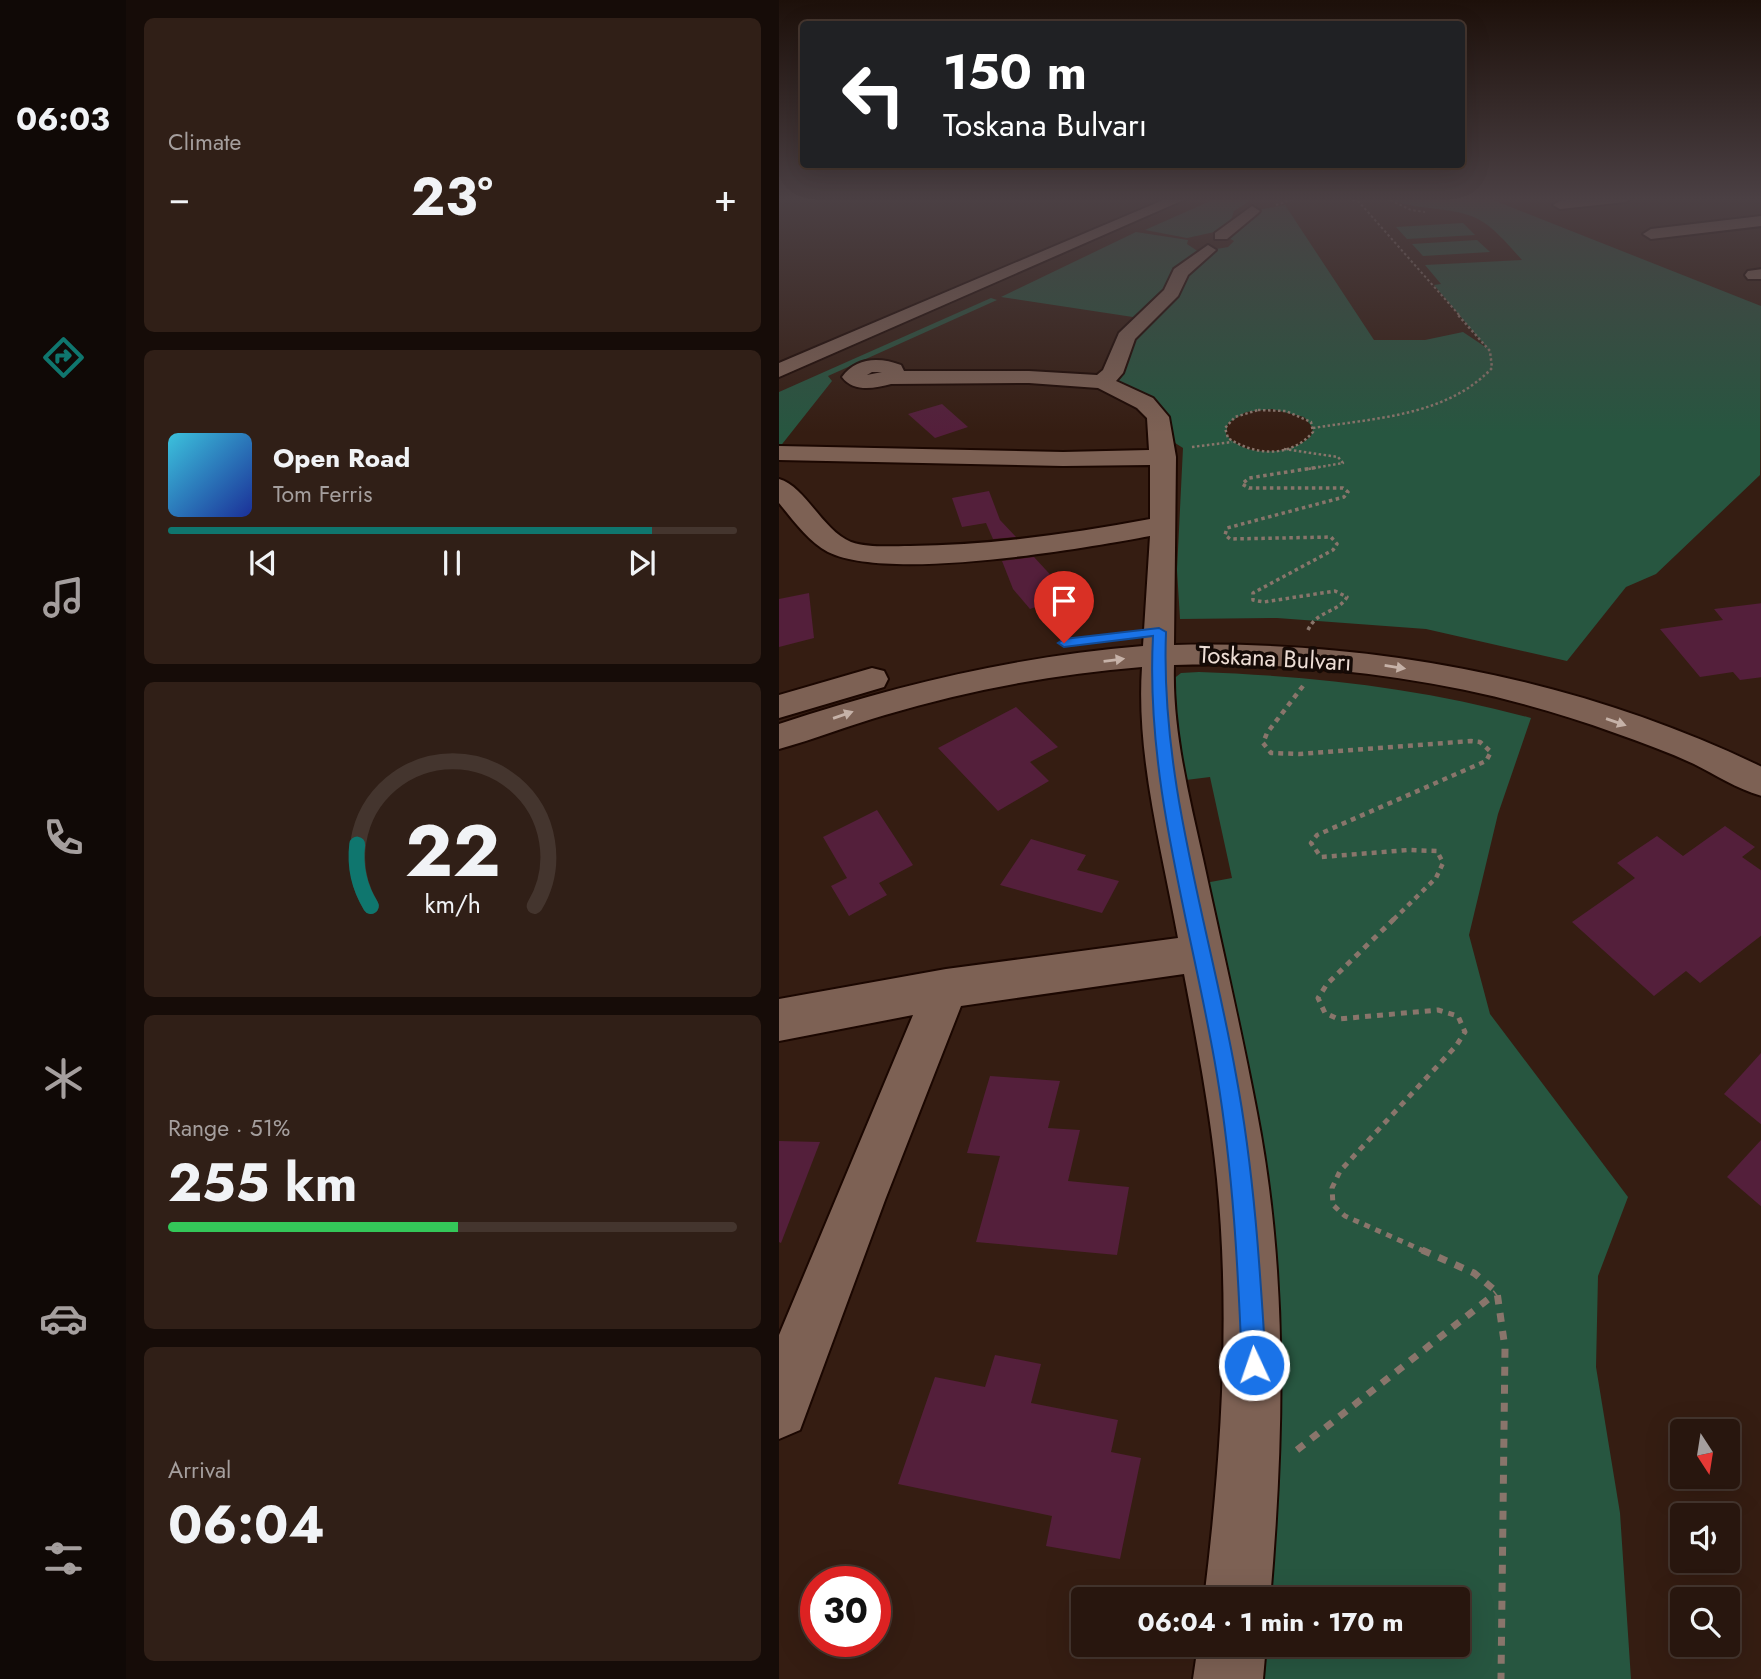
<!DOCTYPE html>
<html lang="en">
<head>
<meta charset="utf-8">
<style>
  body { margin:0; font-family:Jost,sans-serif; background:#301f17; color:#f1f3f6; height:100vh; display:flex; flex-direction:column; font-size:26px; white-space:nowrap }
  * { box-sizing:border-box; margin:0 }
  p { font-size:23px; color:#a59f9e }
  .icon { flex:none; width:38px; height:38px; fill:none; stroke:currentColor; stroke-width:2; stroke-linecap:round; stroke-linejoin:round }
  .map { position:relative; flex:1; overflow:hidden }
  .drawer { display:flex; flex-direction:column; gap:18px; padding:18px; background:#160c08; width:653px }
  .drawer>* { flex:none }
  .hud { position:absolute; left:21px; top:21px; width:665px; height:147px; border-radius:7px; box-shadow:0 7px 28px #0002,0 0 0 2px #44352e; background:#202124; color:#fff; overflow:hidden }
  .needle { width:46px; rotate:168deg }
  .fabs { position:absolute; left:891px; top:1419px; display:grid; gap:14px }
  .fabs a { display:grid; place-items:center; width:70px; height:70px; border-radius:7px; background:#28160e; box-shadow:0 7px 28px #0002,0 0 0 2px #44352e; font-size:35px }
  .speed { position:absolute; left:21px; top:1566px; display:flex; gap:14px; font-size:35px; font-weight:700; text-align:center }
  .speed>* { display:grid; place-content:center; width:91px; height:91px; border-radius:50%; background:#28160e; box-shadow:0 7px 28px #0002,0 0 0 2px #44352e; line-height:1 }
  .speed .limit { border:10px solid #d22; background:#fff; color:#111 }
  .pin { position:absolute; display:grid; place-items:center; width:60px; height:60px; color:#fff; margin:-72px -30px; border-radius:50% 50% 50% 0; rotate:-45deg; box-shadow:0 0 7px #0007 }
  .pin .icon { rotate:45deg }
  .me { position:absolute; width:77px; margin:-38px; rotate:357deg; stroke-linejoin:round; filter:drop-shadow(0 0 5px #0008) }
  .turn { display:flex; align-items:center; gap:24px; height:147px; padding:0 28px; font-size:32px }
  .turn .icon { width:91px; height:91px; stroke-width:2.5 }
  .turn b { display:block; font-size:49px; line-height:60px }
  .big { font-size:52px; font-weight:700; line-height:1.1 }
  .drawer .card { flex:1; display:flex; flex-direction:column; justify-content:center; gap:10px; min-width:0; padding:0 24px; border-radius:10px; background:#301f17 }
  .drawer .dial { align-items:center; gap:0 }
  .dial svg { height:182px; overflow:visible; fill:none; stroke:#44352e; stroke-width:7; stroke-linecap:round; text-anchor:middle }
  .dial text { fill:#f1f3f6; stroke:none }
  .song { display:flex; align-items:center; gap:21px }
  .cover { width:84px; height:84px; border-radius:10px; background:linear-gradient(135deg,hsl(190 70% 55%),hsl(230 70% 35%)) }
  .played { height:7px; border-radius:4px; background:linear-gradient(90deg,#0f766e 85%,#44352e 85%) }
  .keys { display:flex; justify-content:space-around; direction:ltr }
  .heat { display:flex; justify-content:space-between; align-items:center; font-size:38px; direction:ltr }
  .charge { height:10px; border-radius:5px; background:linear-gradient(90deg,#34c759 51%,#44352e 0) }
  .trip { position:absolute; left:292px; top:1587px; width:399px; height:70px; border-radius:7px; background:#28160e; box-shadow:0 7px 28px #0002,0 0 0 2px #44352e; font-weight:700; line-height:70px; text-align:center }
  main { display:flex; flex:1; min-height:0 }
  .menu { display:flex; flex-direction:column; width:126px; justify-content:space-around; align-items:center; background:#100906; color:#a59f9e }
  .menu .icon { width:49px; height:49px }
  .menu .active { color:#0f766e }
  .menu b { font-size:32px; color:#f1f3f6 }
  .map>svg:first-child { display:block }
  .green { fill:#275640; fill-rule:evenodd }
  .building { fill:#541f3b }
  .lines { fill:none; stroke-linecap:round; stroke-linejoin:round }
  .minor-casing { stroke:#1b0701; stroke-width:4 }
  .path-far5 { stroke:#89756b; stroke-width:2; stroke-dasharray:2.5 2.5; stroke-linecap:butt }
  .path-far4 { stroke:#89756b; stroke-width:2.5; stroke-dasharray:2.5 2.5; stroke-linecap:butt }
  .path-far3 { stroke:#89756b; stroke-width:3.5; stroke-dasharray:3.5 3.5; stroke-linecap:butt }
  .path-far2 { stroke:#89756b; stroke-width:4.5; stroke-dasharray:5 5; stroke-linecap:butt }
  .path-far1 { stroke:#89756b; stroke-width:5; stroke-dasharray:6 6; stroke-linecap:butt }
  .path { stroke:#89756b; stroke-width:7; stroke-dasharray:9 9; stroke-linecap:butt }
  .minor { fill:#7d6154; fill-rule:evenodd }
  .oneway { fill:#c6b2a8 }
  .route { fill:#1a73e8; stroke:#114b97; stroke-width:2 }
  .labels { text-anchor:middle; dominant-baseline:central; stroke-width:7; stroke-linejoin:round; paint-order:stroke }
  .street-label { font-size:24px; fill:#edddd5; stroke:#150a06 }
</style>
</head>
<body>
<main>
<nav class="menu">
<b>06:03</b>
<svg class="icon active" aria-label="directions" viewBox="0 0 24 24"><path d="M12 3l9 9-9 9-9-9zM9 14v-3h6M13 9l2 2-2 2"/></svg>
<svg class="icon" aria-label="music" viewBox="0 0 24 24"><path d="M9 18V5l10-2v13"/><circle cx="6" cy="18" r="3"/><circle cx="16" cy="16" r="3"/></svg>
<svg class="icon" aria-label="phone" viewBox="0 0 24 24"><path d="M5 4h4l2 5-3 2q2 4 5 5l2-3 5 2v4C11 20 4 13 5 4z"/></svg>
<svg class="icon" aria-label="climate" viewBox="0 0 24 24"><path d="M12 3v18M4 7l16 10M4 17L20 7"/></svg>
<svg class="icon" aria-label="car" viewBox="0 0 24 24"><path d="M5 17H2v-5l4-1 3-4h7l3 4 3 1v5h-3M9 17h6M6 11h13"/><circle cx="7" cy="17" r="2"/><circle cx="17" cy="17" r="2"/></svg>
<svg class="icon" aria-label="filters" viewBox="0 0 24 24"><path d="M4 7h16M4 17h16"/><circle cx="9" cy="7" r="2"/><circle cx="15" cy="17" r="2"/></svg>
</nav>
<section class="drawer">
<div class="card"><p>Climate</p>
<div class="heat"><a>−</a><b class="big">23°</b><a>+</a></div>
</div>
<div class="card">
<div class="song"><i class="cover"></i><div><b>Open Road</b><p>Tom Ferris</p></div></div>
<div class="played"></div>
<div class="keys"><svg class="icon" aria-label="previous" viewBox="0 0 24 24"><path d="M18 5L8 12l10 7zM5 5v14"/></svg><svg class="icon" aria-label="pause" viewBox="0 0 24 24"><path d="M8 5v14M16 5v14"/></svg><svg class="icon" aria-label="next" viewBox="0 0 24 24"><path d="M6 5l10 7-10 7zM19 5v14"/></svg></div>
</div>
<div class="card dial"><svg viewBox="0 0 100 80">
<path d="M14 69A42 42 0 1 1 86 69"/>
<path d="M14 69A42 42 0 0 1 8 42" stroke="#0f766e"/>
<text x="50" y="56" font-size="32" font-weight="700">22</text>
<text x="50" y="72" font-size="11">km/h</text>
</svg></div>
<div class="card"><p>Range · 51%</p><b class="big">255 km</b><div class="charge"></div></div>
<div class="card"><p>Arrival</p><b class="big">06:04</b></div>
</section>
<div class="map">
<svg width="983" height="1679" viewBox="0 0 983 1679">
  <rect width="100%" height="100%" fill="#351d12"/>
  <g class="green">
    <path d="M438 198H475L455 211 451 223 440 231 408 238 366 230Z"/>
    <path d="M609 198H709L982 306 981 475 877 574 847 587 788 661 647 629 498 618 401 619 398 570 404 448 382 434 333 373 367 319 222 297 357 232 409 240 408 244 420 252 449 247 455 241 448 237 473 211 506 205 595 340H646L684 332 708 348 655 285 662 284 646 265 743 260C731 247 715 227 699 219 671 205 638 212 609 198ZM493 409 525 417 534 428 532 436C513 456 463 458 447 434L449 423 467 412Z"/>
    <path d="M684 223 696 235 628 239 617 227Z"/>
    <path d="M698 240 711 252 644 256 633 244Z"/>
    <path d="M212 298 218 300 49 376 53 381 0 448V392Z"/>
    <path d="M420 672C533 676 642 688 752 718L719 814 690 935 711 1014 849 1197 819 1276 817 1367 841 1513 852 1679H470L474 1645H679V1600L479 1599 426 883 453 878 431 777 407 780 393 680 402 673Z"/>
  </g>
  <g class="building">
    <path d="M163 404 189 427 156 438 129 414Z"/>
    <path d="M210 491 221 520 237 537 214 539 207 523 183 527 173 498Z"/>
    <path d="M255 557 290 595 251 609 234 589 223 561Z"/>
    <path d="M30 593 35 638 0 647V599Z"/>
    <path d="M983 603V677L961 680 954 672 921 677 881 629 944 620 935 609Z"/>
    <path d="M237 707 279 747 251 762 270 781 219 811 159 748Z"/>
    <path d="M98 810 134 865 100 883 108 895 70 916 52 886 68 878 44 837Z"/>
    <path d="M946 826 976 847 963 857 983 871V935L921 983 907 971 875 996 793 922 856 878 838 863 878 836 904 856Z"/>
    <path d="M252 839 307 855 298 870 340 881 323 913 221 885Z"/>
    <path d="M983 1052V1125L945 1094Z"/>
    <path d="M211 1076 281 1081 269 1128 301 1130 289 1181 350 1187 338 1255 197 1242 221 1156 188 1153Z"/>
    <path d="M983 1139V1207L948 1177Z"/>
    <path d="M0 1141 41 1142 2 1243 0 1242Z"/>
    <path d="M216 1355 262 1364 252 1403 339 1420 332 1452 362 1458 341 1559 267 1546 273 1516 119 1484 156 1377 206 1387Z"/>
  </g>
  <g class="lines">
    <g class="minor-casing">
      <g id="minor">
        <path d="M389 198H409L0 377V363Z"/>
        <path d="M803 198H853L846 202 781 209 774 205 781 201Z"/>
        <path d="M473 206 481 211 478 214 448 239H436V233Z"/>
        <path d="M983 216V226L872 239 864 234 872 229Z"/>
        <path d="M429 245 437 250 409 275 399 296 356 339 344 373 337 381 374 398 390 417 397 457 395 645C596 640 801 679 983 767V796C958 789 937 775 915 764 889 752 862 742 836 733 695 681 544 661 395 665 393 730 410 796 424 859 442 943 462 1028 478 1113 509 1273 505 1438 491 1600H425C442 1461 452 1319 438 1179 431 1110 418 1042 405 974L182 1006 106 1200 21 1430 0 1439V1335L134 1015 0 1041V999L167 969 399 938C383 850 357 756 363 667 276 674 190 690 106 715 71 725 36 739 0 749V724C118 685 239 656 364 646L371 536C302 549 109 582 49 552 29 541 14 520 0 503V479C26 486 43 530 72 542 89 548 113 546 131 546 212 545 292 534 371 519V465L284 466 0 460V446L284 452 370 450 368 418 358 408 319 388 250 383 112 384C96 388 75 393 63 377 77 357 101 357 122 365L125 371H250L318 375 324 370 340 333 385 290 395 269ZM93 372H103L88 375Z"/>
        <path d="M983 269V279H969L966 275 969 271Z"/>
        <path d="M93 668 105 671 109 679 105 687 0 718V695Z"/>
        <path d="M419 1645H487L484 1679H414Z"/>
      </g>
    </g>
    <g class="path-far5">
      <path d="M569 198 580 202 681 316"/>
      <path d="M607 198 632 210 646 212"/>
      <path d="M497 205 517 198"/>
    </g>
    <g class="path-far4">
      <path d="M479 410 507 411 532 422 534 432C512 458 476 456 449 438L446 428 456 417Z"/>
      <path d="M534 428C596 418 668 416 713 368L711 351 679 315"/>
      <path d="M413 447 453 442"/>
      <path d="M505 449 559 457 564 463 529 469"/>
    </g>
    <path class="path-far3" d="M529 630C538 610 559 613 568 597L556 591 485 602 474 600V593L554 550 558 544 552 537 451 539 446 535 448 528 565 497 569 492 564 488H470L463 484 470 478 540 467"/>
    <path class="path-far2" d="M524 686 488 733 484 743 492 753 520 754 692 741 701 742 712 752 707 761 538 835 532 843 542 857 629 850 658 851 664 863 657 878 613 921"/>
    <path class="path-far1" d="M615 919 548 984 539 998 546 1013 559 1019 659 1010 679 1016 686 1032 677 1046 561 1171 553 1188 554 1205 566 1216 647 1252"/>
    <g class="path">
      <path d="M643 1250 695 1273 718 1292 726 1348 722 1679"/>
      <path d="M518 1450 717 1293"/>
    </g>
    <use href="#minor" class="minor"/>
  </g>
  <defs><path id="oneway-solid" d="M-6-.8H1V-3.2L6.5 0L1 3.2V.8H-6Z" transform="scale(1.75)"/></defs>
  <g class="oneway">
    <use href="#oneway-solid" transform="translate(335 660) rotate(-7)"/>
    <use href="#oneway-solid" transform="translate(616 667) rotate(9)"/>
    <use href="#oneway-solid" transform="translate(64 715) rotate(-19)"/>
    <use href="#oneway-solid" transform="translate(837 722) rotate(19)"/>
  </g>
  <linearGradient id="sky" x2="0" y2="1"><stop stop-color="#1d100a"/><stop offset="0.46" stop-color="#4b4044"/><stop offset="1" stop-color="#4b4044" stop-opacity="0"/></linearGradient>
  <rect width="983" height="433" fill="url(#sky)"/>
  <path class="route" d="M380 628 387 632C381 782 431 928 457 1075 475 1171 481 1268 487 1365L484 1373 475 1377 467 1373 463 1365C459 1268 454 1171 438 1075 414 930 366 785 374 636L285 647 279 643 285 639Z"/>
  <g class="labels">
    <g class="street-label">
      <text transform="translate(496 658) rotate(3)">Toskana Bulvarı</text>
    </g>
  </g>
</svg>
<div class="fabs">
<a><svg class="needle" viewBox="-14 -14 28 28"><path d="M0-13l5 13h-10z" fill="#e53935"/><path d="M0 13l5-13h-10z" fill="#a59f9e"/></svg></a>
<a><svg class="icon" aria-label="sound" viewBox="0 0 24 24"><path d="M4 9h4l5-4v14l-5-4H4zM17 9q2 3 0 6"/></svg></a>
<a><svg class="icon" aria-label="search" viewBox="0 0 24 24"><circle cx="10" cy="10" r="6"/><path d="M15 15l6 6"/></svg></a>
</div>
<div class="speed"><div class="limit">30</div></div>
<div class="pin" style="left:285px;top:643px;background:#d93025"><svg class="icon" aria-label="arrive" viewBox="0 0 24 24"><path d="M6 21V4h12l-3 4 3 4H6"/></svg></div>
<svg class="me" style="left:475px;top:1365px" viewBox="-20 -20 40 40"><circle r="17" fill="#1a73e8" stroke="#fff" stroke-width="3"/><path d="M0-11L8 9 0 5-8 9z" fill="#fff"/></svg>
<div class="trip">06:04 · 1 min · 170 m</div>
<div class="hud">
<div class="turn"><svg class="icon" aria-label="left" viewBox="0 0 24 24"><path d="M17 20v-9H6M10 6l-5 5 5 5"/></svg><div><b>150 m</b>Toskana Bulvarı</div></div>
</div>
</div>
</main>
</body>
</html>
